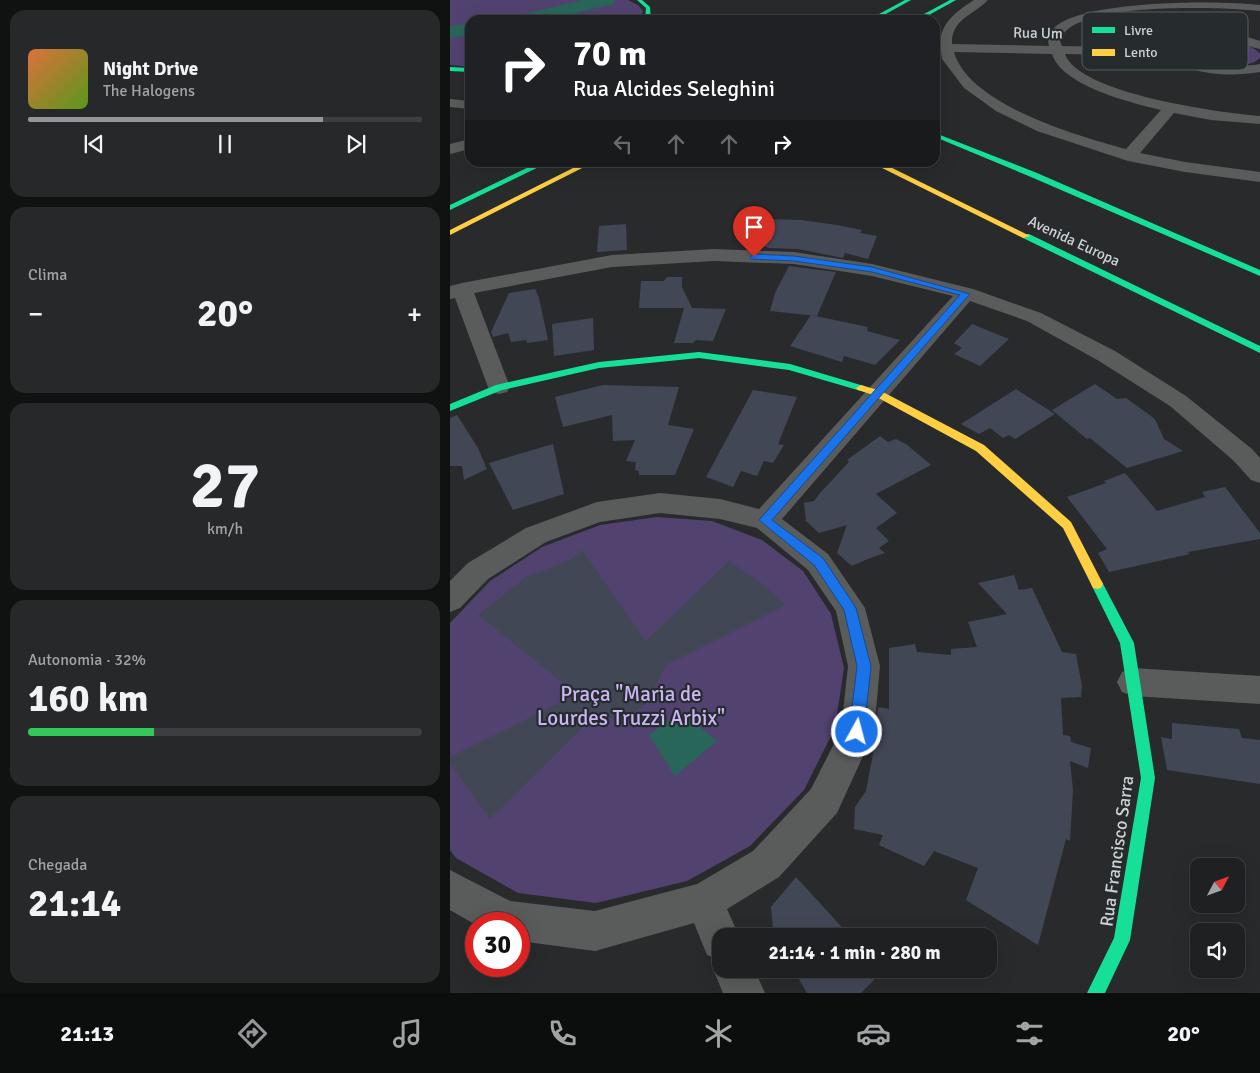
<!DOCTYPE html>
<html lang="pt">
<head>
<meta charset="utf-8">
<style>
  body { margin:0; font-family:Signika,sans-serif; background:#26282a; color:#f1f3f6; height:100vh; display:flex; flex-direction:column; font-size:19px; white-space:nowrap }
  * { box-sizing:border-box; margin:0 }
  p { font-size:16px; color:#a1a3a5 }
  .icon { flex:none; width:28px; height:28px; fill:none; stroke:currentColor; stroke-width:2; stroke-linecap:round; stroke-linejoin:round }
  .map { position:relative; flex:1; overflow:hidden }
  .side { display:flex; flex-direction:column; gap:10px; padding:10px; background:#101212; width:450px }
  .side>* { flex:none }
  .hud { position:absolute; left:15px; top:15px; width:475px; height:152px; border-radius:15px; box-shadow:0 5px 20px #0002,0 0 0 1px #3c3e3f; background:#202124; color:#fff; overflow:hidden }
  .needle { width:32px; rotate:49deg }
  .fabs { position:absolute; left:740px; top:858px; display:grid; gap:10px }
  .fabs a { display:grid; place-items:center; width:55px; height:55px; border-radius:10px; background:#1e2021; box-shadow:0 5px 20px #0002,0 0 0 1px #3c3e3f; font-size:25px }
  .speed { position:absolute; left:15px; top:912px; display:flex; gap:10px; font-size:25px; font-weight:700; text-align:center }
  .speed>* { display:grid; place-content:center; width:65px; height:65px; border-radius:50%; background:#1e2021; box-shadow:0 5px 20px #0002,0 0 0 1px #3c3e3f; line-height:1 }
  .speed .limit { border:8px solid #d22; background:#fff; color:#111 }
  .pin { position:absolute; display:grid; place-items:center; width:42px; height:42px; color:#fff; margin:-51px -21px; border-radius:50% 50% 50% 0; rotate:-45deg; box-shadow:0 0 5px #0007 }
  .pin .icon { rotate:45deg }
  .me { position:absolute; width:55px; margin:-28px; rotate:7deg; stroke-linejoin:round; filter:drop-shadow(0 0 4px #0008) }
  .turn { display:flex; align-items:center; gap:18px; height:105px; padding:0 25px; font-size:22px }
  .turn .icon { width:65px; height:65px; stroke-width:2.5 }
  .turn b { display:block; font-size:35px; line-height:42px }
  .lanes { display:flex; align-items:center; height:48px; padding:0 25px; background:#0003; justify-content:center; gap:25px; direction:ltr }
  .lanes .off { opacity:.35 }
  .big { font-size:38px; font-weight:700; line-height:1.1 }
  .side .card { flex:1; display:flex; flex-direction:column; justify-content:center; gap:8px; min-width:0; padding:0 18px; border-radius:15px; background:#26282a }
  .side .dial { align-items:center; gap:0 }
  .dial b { font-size:65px; line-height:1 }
  .song { display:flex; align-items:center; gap:15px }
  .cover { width:60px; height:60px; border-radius:8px; background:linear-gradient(135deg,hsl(20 70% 55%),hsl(90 70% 35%)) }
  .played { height:5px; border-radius:2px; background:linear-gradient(90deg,#949799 75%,#3c3e3f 75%) }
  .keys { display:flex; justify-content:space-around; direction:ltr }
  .heat { display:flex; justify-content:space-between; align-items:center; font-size:28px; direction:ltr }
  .charge { height:8px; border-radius:4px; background:linear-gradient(90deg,#34c759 32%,#3c3e3f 0) }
  .trip { position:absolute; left:262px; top:928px; width:285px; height:50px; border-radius:15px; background:#1e2021; box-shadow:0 5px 20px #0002,0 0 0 1px #3c3e3f; font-weight:700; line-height:50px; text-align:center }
  .tabs { display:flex; height:80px; justify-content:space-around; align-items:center; background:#0c0d0d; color:#a1a3a5 }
  .tabs .icon { width:35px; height:35px }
  .tabs .current { color:#949799 }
  .tabs b { font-size:22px; color:#f1f3f6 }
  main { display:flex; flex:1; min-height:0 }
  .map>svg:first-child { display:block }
  .green { fill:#524270 }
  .water { fill:#29665a }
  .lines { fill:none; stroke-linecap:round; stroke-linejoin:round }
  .river { fill:#29665a; fill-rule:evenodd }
  .building { fill:#424756 }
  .street { fill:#5a5c5c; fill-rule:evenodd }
  .fast { fill:#16e098; fill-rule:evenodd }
  .slow { fill:#ffcf43; fill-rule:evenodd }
  .route { fill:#1a73e8; stroke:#114b97 }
  .labels { text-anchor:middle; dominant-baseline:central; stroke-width:4.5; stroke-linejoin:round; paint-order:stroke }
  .far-street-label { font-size:15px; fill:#ced1d4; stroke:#262b2e }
  .street-label { font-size:18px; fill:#ced1d4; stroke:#262b2e }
  .near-park-label { font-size:21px; fill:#cab5f4; stroke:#262b2e }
  .key { fill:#262b2e; stroke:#585d60; stroke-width:1 }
  .key-label { font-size:14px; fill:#ced1d4 }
</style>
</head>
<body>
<main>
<section class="side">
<div class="card">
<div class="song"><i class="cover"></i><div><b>Night Drive</b><p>The Halogens</p></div></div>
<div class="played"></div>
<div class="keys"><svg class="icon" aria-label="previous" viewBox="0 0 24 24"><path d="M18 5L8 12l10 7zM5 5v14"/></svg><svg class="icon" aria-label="pause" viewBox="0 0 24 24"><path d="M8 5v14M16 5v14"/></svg><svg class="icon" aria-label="next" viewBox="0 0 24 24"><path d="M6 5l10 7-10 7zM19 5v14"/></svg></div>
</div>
<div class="card"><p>Clima</p>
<div class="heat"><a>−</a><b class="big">20°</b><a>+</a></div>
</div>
<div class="card dial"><b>27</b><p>km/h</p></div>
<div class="card"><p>Autonomia · 32%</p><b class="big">160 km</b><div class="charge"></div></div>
<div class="card"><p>Chegada</p><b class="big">21:14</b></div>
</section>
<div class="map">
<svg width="810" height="993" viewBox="0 0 810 993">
  <rect width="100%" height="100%" fill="#282a2c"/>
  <g class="green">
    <path d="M0 0H178L188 5 193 11 190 20H20V67L0 65Z"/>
    <path d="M744 38C763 37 798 39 810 54V58C796 72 748 67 733 56 730 54 727 50 725 47L728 43Z"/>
    <path d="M207 517 262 521 312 540 353 571 381 614 394 668 385 728 354 790 300 846 237 881 146 903 68 893 6 858 0 850V623L40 581 92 547 150 525Z"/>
  </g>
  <path class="water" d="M230 712 267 741 225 776 199 735Z"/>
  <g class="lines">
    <g class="river">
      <path d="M133 0H165L163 4 97 20H64L67 16Z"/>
      <path d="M20 23V35L0 38V26Z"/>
    </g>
  </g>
  <g class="building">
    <path d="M315 219 351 220 387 225 412 230 410 233 427 236 418 259 395 253 393 258 348 249 319 248 306 244Z"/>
    <path d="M176 224 177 250 147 252 149 226Z"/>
    <path d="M339 266 386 272 367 316 320 311 325 293Z"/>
    <path d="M217 277H232V287L242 308 276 309 263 341 246 340 243 343H224L234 308H189L191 281H214Z"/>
    <path d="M85 289 89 298 98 340 77 343 76 340 61 342 58 333 43 337 41 332 59 293Z"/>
    <path d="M361 315 418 327 417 331 450 340 425 365 394 356 392 362 340 346Z"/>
    <path d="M143 318 144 350 104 356 102 324Z"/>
    <path d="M522 324 559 339 530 366 504 354 512 348 504 343Z"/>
    <path d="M645 384 667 399 676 398 705 419 714 439 733 451 677 468 640 438 637 439 602 410Z"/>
    <path d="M153 385 229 387 218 425 244 429 225 475H189V471L185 470 186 462 176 461 185 440 163 441 162 415 113 427 105 397Z"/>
    <path d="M566 389 605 414 565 439 559 435 553 438 540 428 529 434 511 424Z"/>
    <path d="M303 390 347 397 328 444 334 445 323 463 314 461 307 476 291 471 283 487 256 477Z"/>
    <path d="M7 415 28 448 37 469 14 480 12 466H0V418Z"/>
    <path d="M430 436 438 442 446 439 456 444 481 465 426 494 447 513 426 528 439 541 429 548 435 553 420 558 402 566 387 553 397 525 369 533 356 521 354 503 364 501 370 493 399 462 397 460Z"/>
    <path d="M103 444 114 494 63 510 39 463Z"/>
    <path d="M675 473 707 511 755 497 752 492 775 487 810 533V539L738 552 740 554 659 572 648 553 657 549 617 497 656 483 654 481Z"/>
    <path d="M132 550 196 641 279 561 313 584 336 605 216 665 197 703 174 719 142 718 40 819 0 764V757L127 694 28 615 76 577 120 560Z"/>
    <path d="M564 575 569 590 582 588 612 652 626 654 632 686 631 697 611 698 613 735 620 736 621 742 641 748 638 768 620 761 623 790 620 841 616 839 588 945 516 900 528 868 484 851 474 866 429 845 433 835 404 829 405 807 416 791 426 738 424 737 428 707 439 709V648L465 644 467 652 501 655V649L527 647 518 622 557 614 528 583Z"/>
    <path d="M722 723 789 729 792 738 810 740V784L717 770 711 737 722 739Z"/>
    <path d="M346 877 400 936H328L323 930 321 907Z"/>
    <path d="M343 969H430L432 972 411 993H357Z"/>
  </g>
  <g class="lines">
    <g class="street">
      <path d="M524 0H538C524 15 501 19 502 44L599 46C597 39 599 34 604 28 632 0 767 0 810 5V11C775 7 619 0 610 41L612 46 714 48V43C740 22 781 31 810 41V49C785 43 748 27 726 47 740 69 787 68 810 64V72C782 77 741 76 719 56L615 54C629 94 772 113 810 116V124L761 120 724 113 690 153 735 162 810 172V182L735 172 678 161 587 131 546 111 514 88 492 59 491 52H485V44H490C490 23 508 10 524 0ZM504 52 602 54C612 86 682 103 711 110L676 149C628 136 519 105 504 52Z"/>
      <path d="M0 99 20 101V109L0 107Z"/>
      <path d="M20 139V149L0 154V144Z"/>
      <path d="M264 249 344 252 422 264 523 289 591 313 665 351 736 396 802 449 810 458V483L801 480 784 461 720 406 649 361 577 321 520 301 332 519 378 554 415 608 430 666 424 732 419 743 387 813 329 877 277 909 289 936H271V969H304L315 993H273L263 969 267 959 257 955 244 923 145 951 69 941V924L26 925 0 910V870L60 901 145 911 247 884 303 851 361 789 391 730 398 666 386 611 358 570 307 528 270 519 210 513 150 522 96 542 38 579 10 608 0 612V581L18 563 76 528 147 502 210 493 270 499 309 509 503 296 422 276 344 264 264 261 162 267 24 293 60 387 57 392 49 394 41 392 38 387 5 298 0 299V286L12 283 162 255Z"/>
      <path d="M683 668 810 676V704L683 696 672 692 667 682 672 672Z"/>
    </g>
    <g class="fast">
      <path d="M187 0H192L200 7 201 20H195L196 8Z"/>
      <path d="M455 0H461L425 20H418Z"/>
      <path d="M500 0H506L470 20H463Z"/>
      <path d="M0 67 20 68V72L0 71Z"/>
      <path d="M485 133 587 173 810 270V276L581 177 485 137Z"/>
      <path d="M89 162H99L0 210V205Z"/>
      <path d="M573 234H579L810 346V353L573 238Z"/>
      <path d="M249 352 340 364 414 386 416 388 411 391 339 370 249 358 149 368 52 390 0 411V404L46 385 149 362Z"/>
      <path d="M647 579 651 580 684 643 705 778 680 940 655 993H637L664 938 691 778 670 643 641 584 643 580Z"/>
    </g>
    <g class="slow">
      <path d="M135 162H144L0 235V230Z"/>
      <path d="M420 162H430L580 236 573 238Z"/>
      <path d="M411 385 431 391 534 445 621 522 653 584 651 588 647 589 643 588 613 528 526 451 423 395 408 390 406 388Z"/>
    </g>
  </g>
  <path class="route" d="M304 254 344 256 422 267 520 294 322 520 373 558 406 608 421 666 414 732 412 737 407 739 402 737 399 732 407 666 394 610 364 565 309 520 510 295 422 272 344 261 301 259 300 257Z"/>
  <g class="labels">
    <g class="far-street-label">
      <text transform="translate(588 33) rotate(1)">Rua Um</text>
      <text transform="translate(624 241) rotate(25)">Avenida Europa</text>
    </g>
    <g class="street-label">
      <text transform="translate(667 851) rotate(-82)">Rua Francisco Sarra</text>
    </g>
    <g class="near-park-label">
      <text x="181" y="694">Praça "Maria de<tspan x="181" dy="24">Lourdes Truzzi Arbix"</tspan></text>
    </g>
  </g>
  <rect x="632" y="12" width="166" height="58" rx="8" class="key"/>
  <rect x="642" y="27" width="23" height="6" fill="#16e098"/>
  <rect x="642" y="49" width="23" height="7" fill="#ffcf43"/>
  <g class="key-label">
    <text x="674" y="35">Livre</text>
    <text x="674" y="57">Lento</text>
  </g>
</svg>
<div class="fabs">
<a><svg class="needle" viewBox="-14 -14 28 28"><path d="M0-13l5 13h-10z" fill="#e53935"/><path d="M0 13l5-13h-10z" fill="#a1a3a5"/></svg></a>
<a><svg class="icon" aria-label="sound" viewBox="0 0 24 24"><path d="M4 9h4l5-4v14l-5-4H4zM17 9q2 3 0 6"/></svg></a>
</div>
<div class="speed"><div class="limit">30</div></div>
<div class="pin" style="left:304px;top:257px;background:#d93025"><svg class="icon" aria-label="arrive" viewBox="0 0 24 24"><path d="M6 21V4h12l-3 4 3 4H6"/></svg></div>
<svg class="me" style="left:407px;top:732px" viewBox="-20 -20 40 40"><circle r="17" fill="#1a73e8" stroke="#fff" stroke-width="3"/><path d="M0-11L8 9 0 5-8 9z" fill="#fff"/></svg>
<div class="trip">21:14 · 1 min · 280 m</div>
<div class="hud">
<div class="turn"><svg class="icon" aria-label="right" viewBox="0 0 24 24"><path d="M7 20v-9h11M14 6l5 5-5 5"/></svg><div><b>70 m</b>Rua Alcides Seleghini</div></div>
<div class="lanes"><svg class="icon off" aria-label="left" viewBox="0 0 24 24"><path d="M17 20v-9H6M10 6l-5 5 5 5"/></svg><svg class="icon off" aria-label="ahead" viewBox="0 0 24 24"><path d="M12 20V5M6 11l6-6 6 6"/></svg><svg class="icon off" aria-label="ahead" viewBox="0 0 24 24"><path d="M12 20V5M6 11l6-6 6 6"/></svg><svg class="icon" aria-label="right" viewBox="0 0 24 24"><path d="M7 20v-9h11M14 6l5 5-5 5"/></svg></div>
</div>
</div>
</main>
<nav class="tabs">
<b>21:13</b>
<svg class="icon current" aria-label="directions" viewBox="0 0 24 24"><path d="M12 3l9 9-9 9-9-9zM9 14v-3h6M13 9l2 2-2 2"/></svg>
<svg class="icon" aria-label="music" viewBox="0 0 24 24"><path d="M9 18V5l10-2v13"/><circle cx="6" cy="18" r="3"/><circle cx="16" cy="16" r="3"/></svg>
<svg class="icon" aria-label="phone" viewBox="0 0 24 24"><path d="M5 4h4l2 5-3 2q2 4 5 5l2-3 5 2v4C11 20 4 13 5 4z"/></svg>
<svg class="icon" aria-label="climate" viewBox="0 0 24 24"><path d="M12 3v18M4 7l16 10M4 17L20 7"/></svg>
<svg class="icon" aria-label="car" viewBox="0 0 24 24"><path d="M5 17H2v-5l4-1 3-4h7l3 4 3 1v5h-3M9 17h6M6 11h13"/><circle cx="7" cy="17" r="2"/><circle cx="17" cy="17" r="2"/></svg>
<svg class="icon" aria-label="filters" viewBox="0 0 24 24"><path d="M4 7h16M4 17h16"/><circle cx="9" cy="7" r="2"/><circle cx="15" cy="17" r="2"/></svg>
<b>20°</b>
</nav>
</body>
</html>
